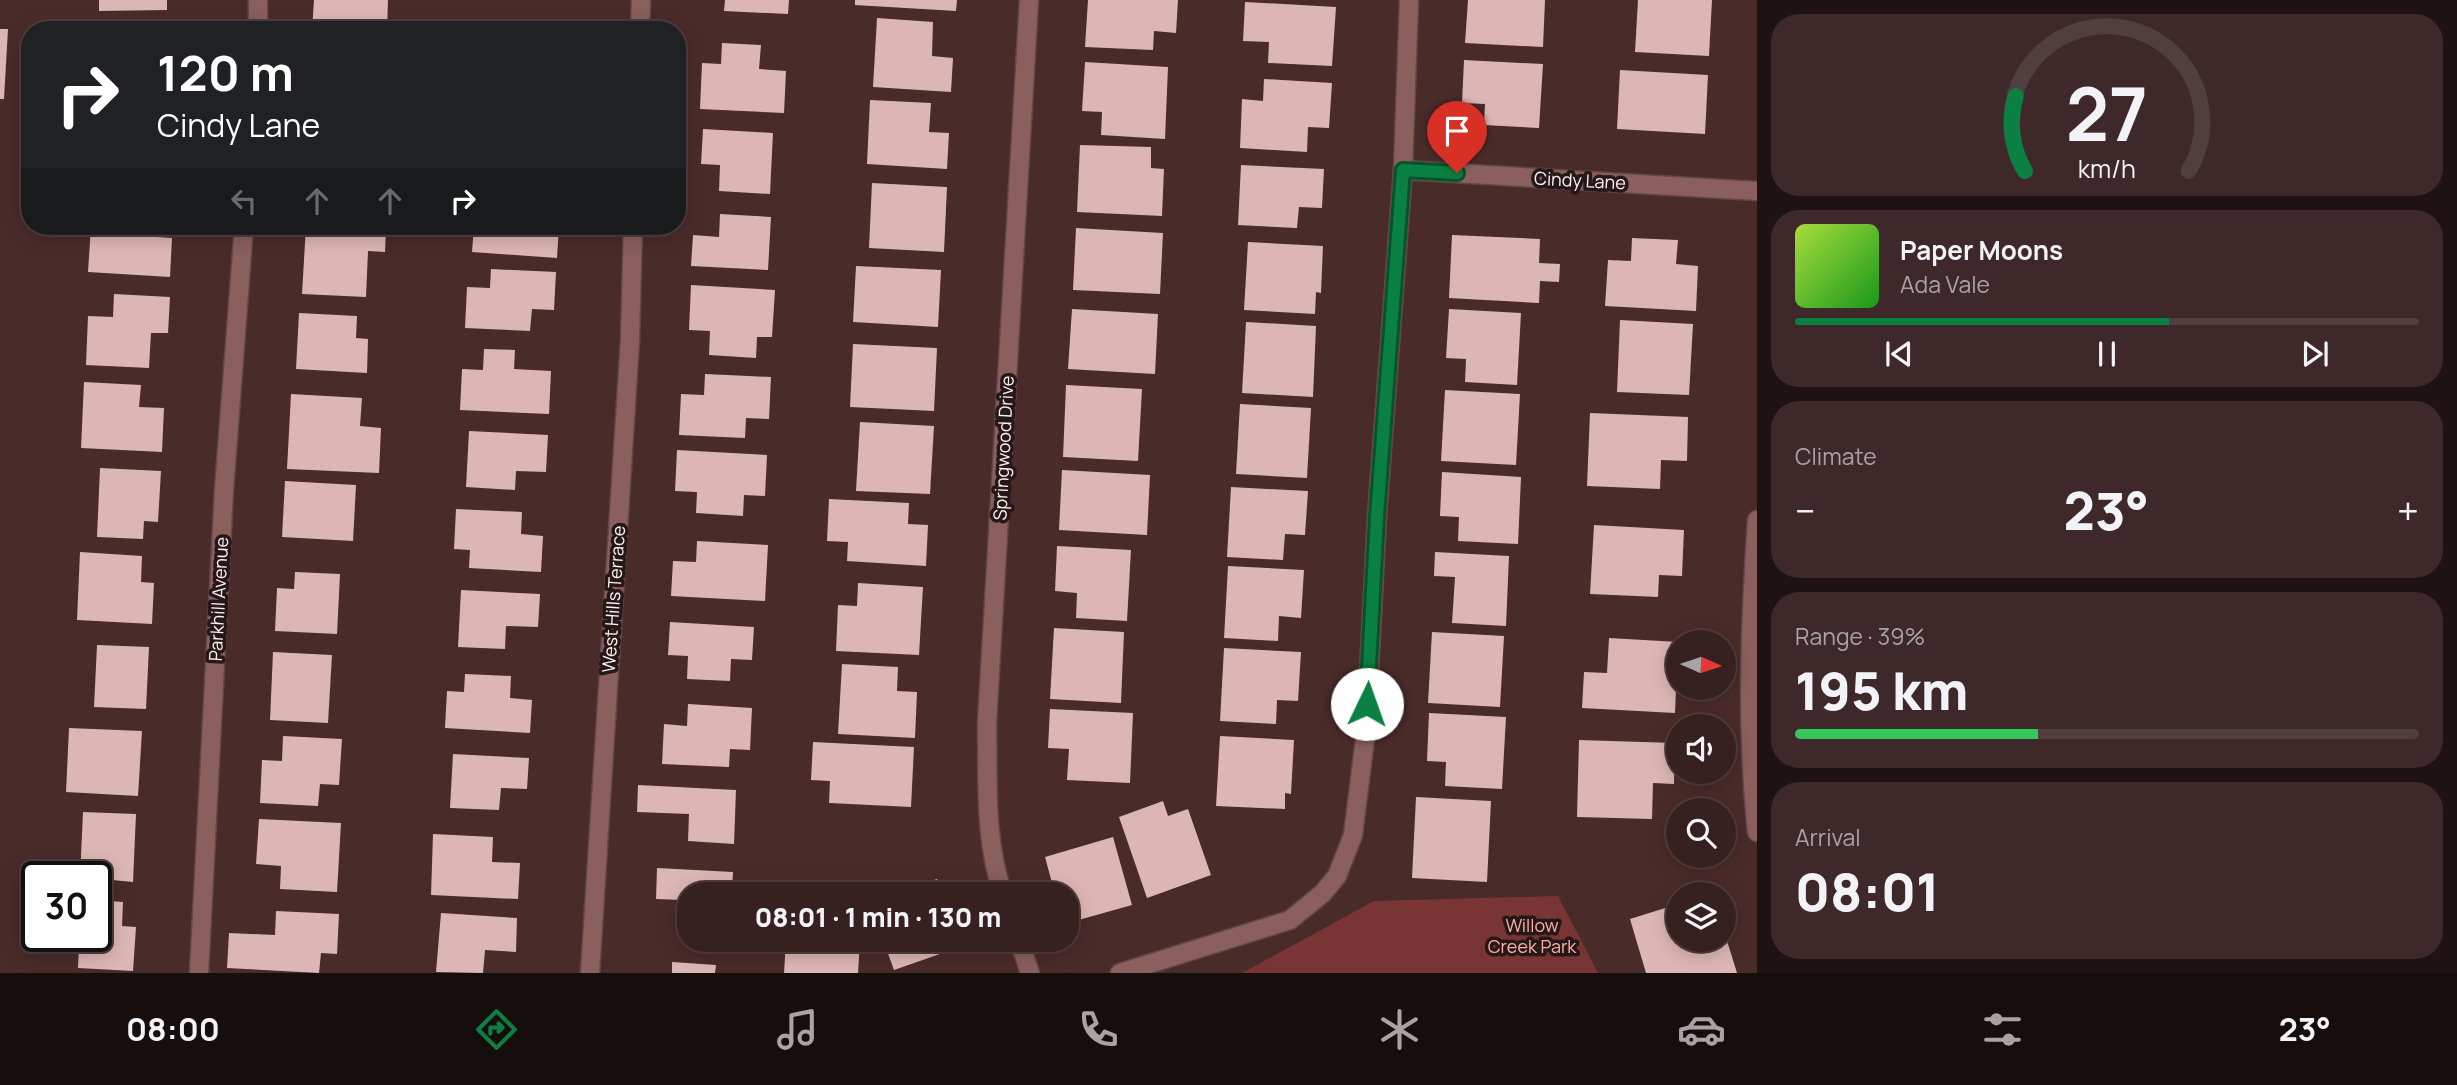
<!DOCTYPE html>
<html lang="en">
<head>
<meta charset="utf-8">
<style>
  body { margin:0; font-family:Manrope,sans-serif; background:#3e2829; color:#f1f3f6; height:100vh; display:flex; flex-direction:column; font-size:26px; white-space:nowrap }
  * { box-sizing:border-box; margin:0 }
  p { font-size:23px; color:#aaa3a5 }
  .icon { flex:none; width:38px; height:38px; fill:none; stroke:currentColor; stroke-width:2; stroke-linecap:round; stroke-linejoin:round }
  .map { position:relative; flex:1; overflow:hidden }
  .panel { display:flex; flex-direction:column; gap:14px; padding:14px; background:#1e1212; width:700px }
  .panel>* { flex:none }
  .top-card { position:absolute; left:21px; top:21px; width:665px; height:214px; border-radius:28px; box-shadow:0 4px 18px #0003,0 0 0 2px #513e3e; background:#202124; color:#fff; overflow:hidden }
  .needle { width:46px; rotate:93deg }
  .controls { position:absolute; left:1666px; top:630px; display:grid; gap:14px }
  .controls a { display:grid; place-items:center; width:70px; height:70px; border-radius:50%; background:#372020; box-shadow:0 4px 18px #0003,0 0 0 2px #513e3e; font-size:35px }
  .speed { position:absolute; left:21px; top:861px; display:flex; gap:14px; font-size:35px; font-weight:700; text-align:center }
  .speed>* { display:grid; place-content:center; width:91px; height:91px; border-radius:50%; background:#372020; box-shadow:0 4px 18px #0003,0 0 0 2px #513e3e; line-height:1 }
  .speed .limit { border:4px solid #111; border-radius:10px; background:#fff; color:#111 }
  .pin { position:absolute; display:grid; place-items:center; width:60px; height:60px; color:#fff; margin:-72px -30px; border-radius:50% 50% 50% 0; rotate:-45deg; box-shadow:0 0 7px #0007 }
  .pin .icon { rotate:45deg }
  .me { position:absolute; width:77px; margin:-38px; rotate:3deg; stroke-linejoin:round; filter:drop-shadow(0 0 5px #0008) }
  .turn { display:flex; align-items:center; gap:24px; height:147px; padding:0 21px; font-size:32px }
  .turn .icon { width:91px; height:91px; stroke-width:2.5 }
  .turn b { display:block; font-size:49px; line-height:60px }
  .lanes { display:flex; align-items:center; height:66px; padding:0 21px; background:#0003; justify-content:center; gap:35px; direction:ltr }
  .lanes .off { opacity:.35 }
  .big { font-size:52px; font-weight:800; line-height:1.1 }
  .panel .tile { flex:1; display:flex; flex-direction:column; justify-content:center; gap:10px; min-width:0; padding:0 24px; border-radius:28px; background:#3e2829 }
  .panel .dial { align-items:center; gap:0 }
  .dial svg { height:182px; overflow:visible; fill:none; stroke:#513e3e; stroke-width:7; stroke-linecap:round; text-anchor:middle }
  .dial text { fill:#f1f3f6; stroke:none }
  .song { display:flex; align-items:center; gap:21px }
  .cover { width:84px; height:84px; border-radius:10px; background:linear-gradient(135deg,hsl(80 70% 55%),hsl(120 70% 35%)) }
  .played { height:7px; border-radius:4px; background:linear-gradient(90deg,#0b8043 60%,#513e3e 60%) }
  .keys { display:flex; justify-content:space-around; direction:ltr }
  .heat { display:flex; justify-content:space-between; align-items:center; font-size:38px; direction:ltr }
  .charge { height:10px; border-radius:5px; background:linear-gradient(90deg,#34c759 39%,#513e3e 0) }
  .trip { position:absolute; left:677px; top:882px; width:402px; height:70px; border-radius:28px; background:#372020; box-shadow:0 4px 18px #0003,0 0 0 2px #513e3e; font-weight:800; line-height:70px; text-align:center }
  .tab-bar { display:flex; height:112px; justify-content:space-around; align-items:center; background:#160d0d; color:#aaa3a5 }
  .tab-bar .icon { width:49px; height:49px }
  .tab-bar .on { color:#0b8043 }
  .tab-bar b { font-size:32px; color:#f1f3f6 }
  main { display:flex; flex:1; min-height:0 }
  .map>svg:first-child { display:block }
  .green { fill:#793434 }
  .building { fill:#dcb6b4 }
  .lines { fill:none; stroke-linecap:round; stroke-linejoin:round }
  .street-casing { stroke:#624746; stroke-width:21 }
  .street { stroke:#8a5f5d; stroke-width:18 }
  .route-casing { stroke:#07532c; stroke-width:18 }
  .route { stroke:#0b8043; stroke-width:12 }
  .labels { text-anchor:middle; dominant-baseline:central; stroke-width:7; stroke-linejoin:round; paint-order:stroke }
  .street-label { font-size:18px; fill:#fdf1f0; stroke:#261818 }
  .park-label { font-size:18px; fill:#fdaeaa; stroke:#261818 }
</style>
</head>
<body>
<main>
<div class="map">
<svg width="1757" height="973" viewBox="0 0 1757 973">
  <rect width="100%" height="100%" fill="#492b2a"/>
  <path class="green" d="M1558 896 1598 973H1242L1374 901Z"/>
  <g class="building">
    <path d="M99 0H167V10L99 11Z"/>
    <path d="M314 0H388L387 30H312Z"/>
    <path d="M725 0H789L788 14 724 11Z"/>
    <path d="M855 0H957L956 11 855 5Z"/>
    <path d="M1088 0H1178L1176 33 1154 31 1153 50 1085 47Z"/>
    <path d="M1468 0H1545L1543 47 1465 43Z"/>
    <path d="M1638 0H1712L1709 56 1635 52Z"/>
    <path d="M1245 2 1336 7 1332 66 1268 63 1269 42 1243 41Z"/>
    <path d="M877 18 933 22 932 56 953 58 951 92 873 87Z"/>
    <path d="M500 24 543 26V30H500Z"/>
    <path d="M0 29H8L4 99H0Z"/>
    <path d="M722 43 761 45 759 69 786 71 784 113 700 109 702 63 721 64Z"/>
    <path d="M1464 60 1543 64 1539 128 1484 125 1485 104 1462 103Z"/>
    <path d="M1085 62 1168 67 1165 139 1101 135 1102 112 1082 111Z"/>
    <path d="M1620 70 1708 75 1705 134 1617 129Z"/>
    <path d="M1264 79 1332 83 1329 128 1308 127 1307 152 1240 148 1242 99 1263 101Z"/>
    <path d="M870 100 931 103 929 132 949 133 947 169 867 164Z"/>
    <path d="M703 129 773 133 770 194 719 191 720 165 701 164Z"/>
    <path d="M1080 145 1151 147V168L1164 169 1162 216 1077 212Z"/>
    <path d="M1241 165 1324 169 1322 208 1299 207 1297 228 1238 225Z"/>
    <path d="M872 183 947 187 944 252 869 248Z"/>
    <path d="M720 214 771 217 768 270 691 266 693 235 719 237Z"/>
    <path d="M91 226H142L141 236 172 238 170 277 88 272Z"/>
    <path d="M306 226 386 228 385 252 368 251 366 297 302 294Z"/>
    <path d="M474 226H559L557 258 472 252Z"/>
    <path d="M1076 228 1163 233 1160 294 1073 290Z"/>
    <path d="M1452 235 1540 239 1539 263 1560 264 1559 282 1540 281 1539 303 1449 298Z"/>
    <path d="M1632 238 1678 240 1676 264 1698 266 1696 311 1605 306 1608 260 1631 261Z"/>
    <path d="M1248 242 1323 246 1321 293 1316 292 1315 314 1244 310Z"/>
    <path d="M856 266 941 270 938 327 853 322Z"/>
    <path d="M491 269 556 272 554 310 532 309 530 331 465 328 467 287 490 288Z"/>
    <path d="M691 285 775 290 772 337H757L756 358 709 355 710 331 689 330Z"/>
    <path d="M114 294 170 297 168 333H151L149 368 86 365 88 316 113 317Z"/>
    <path d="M1072 309 1158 314 1155 374 1068 369Z"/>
    <path d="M1449 309 1521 313 1517 385 1465 382 1466 359 1446 358Z"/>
    <path d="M299 313 357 316 356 338 368 339 367 373 296 369Z"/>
    <path d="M1620 320 1693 324 1689 395 1617 392Z"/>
    <path d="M1246 322 1316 326 1313 397 1242 393Z"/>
    <path d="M853 344 937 348 934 411 850 407Z"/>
    <path d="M484 349 515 350 514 369 551 371 549 414 460 410 462 369 483 370Z"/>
    <path d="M705 374 771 377 769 419 746 418 745 438 679 435 681 394 704 395Z"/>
    <path d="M84 382 141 385 139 407 164 408 162 452 81 448Z"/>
    <path d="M1066 385 1142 389 1138 461 1063 457Z"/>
    <path d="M1445 390 1520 394 1516 465 1441 461Z"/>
    <path d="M291 394 362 398 360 426 381 428 379 473 287 469Z"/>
    <path d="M1240 404 1311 408 1307 478 1236 474Z"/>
    <path d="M1590 413 1688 417 1687 461 1661 460 1660 489 1587 486Z"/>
    <path d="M860 422 934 426 930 494 856 491Z"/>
    <path d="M469 431 548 435 546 472 516 471 515 490 466 487Z"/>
    <path d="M677 450 767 455 765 496 744 495 743 516 696 513 697 492 675 491Z"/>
    <path d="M100 468 161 471 158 522 144 521 143 539 97 537Z"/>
    <path d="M1062 470 1150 475 1147 535 1059 530Z"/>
    <path d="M1442 472 1521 477 1518 544 1458 541 1459 517 1440 516Z"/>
    <path d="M285 481 356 485 353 541 282 537Z"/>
    <path d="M1231 487 1308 491 1305 535 1285 534 1283 560 1227 557Z"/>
    <path d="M829 499 909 503 908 524 928 525 926 566 847 561 848 542 827 541Z"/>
    <path d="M456 509 522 512 521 534 543 536 541 572 469 568 470 550 454 549Z"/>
    <path d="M1594 525 1684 530 1682 576 1659 575 1658 597 1590 594Z"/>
    <path d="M697 541 768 545 765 601 671 596 673 561 696 562Z"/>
    <path d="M1057 546 1131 550 1127 621 1076 618 1077 593 1055 591Z"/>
    <path d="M80 552 142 556 141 582 154 583 152 624 77 620Z"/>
    <path d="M1435 552 1509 556 1506 626 1452 623 1455 577 1434 576Z"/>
    <path d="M1228 566 1304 570 1301 618 1279 616 1278 641 1224 638Z"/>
    <path d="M295 572 340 574 337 634 275 631 277 588 294 589Z"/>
    <path d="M858 583 923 587 919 655 836 651 838 605 857 606Z"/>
    <path d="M461 590 540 594 538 627 506 626 505 649 458 647Z"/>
    <path d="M670 622 754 627 752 660 731 659 730 681 687 679 688 656 668 655Z"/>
    <path d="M1054 628 1124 632 1121 703 1050 699Z"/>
    <path d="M1432 632 1504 636 1500 707 1428 703Z"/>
    <path d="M1609 638 1678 642 1675 713 1582 708 1584 672 1607 673Z"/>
    <path d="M97 645 149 647 146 709 94 707Z"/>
    <path d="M1224 648 1301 652 1298 701 1277 700 1276 724 1220 721Z"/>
    <path d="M273 652 332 655 328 723 270 720Z"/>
    <path d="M842 664 898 667 897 691 917 692 915 738 838 734Z"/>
    <path d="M465 674 511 676 510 698 532 700 530 733 445 728 447 691 464 692Z"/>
    <path d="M688 704 752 708 750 750 730 749 729 767 662 764 664 724 687 726Z"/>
    <path d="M1050 709 1133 713 1130 783 1067 780 1069 749 1048 748Z"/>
    <path d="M1429 713 1506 717 1502 789 1445 786 1446 762 1427 761Z"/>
    <path d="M69 728 142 731 138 796 66 792Z"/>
    <path d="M283 736 342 739 339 785 320 784 318 806 260 803 262 760 282 761Z"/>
    <path d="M1220 736 1294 740 1291 794 1285 793V809L1216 806Z"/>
    <path d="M1579 740 1675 743 1674 784 1653 783 1652 819 1577 817Z"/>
    <path d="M813 742 914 747 911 807 829 803 830 781 811 780Z"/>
    <path d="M453 754 529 758 527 789 501 788 499 810 450 808Z"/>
    <path d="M638 785 736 790 734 844 688 841 689 814 637 812Z"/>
    <path d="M1416 797 1491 801 1487 882 1412 878Z"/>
    <path d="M1163 801 1168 816 1188 809 1211 875 1147 898 1119 817Z"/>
    <path d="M83 812 136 814 133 882 80 877Z"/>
    <path d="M259 819 341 823 337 892 280 889 281 866 256 864Z"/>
    <path d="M433 834 493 837 492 862 520 863 518 899 431 895Z"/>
    <path d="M1113 837 1132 905 1068 923V894H1055L1045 857Z"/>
    <path d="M657 868 733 872 732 894H690V922H681L682 900 656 899Z"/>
    <path d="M937 879 942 894H893Z"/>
    <path d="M789 888 838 890V894H788Z"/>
    <path d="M96 900 123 902 122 926 136 927 133 971 78 968 79 946 55 945 56 936H96Z"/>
    <path d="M1678 904V940H1724V931L1737 973H1646L1630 919Z"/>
    <path d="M276 911 339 914 337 954 321 953 319 973 227 968 229 933 275 935Z"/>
    <path d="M441 913 517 918 516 952 485 950 483 973 436 972Z"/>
    <path d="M786 940H860L858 973H784Z"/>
    <path d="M883 940H957L960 947 894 970Z"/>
    <path d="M672 962 716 965 715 973H672Z"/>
  </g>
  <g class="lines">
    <g class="street-casing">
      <g id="street">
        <path d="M258 30V0"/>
        <path d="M640 30 641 0"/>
        <path d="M1403 170 1757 191"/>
        <path d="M1757 520C1750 624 1746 728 1757 832"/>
        <path d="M1003 894C984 840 988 781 987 723L1029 0"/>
        <path d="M1019 940 1030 973"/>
        <path d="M199 973 224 490 244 226"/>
        <path d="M590 973 630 340 633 226"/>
        <path d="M1120 973 1290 920 1323 893 1337 876 1353 835 1366 731 1377 516 1403 170 1409 0"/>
      </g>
    </g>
    <use href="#street" class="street"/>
  </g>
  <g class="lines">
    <g class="route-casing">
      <path id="route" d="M1367 704 1377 516 1403 170 1457 173"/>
    </g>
    <use href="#route" class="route"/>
  </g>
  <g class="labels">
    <g class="street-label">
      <text transform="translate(1580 180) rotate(3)">Cindy Lane</text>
      <text transform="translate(1003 448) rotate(-87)">Springwood Drive</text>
      <text transform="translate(218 599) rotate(-87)">Parkhill Avenue</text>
      <text transform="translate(613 599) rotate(-86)">West Hills Terrace</text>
    </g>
    <g class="park-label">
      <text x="1532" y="925">Willow<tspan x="1532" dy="21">Creek Park</tspan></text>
    </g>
  </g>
</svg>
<div class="controls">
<a><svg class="needle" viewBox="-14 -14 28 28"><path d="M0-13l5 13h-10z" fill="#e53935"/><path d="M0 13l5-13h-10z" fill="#aaa3a5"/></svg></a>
<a><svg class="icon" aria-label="sound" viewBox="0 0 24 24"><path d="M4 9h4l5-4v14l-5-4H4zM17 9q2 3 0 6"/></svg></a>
<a><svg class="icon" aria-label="search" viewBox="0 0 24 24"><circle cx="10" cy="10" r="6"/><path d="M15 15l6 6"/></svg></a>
<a><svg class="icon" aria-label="layers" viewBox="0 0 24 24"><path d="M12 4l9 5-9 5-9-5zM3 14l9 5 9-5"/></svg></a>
</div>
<div class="speed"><div class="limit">30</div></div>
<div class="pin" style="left:1457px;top:173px;background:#d93025"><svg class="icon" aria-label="arrive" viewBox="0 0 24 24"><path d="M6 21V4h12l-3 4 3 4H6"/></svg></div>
<svg class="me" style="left:1367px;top:704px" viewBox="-20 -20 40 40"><circle r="19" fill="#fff"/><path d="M0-13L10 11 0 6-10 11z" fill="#0b8043"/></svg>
<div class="trip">08:01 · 1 min · 130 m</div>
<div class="top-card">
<div class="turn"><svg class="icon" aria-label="right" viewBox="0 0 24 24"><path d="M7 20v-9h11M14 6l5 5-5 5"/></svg><div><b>120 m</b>Cindy Lane</div></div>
<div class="lanes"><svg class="icon off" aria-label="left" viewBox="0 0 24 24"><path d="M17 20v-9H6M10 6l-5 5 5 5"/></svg><svg class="icon off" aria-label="ahead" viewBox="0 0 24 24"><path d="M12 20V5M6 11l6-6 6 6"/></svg><svg class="icon off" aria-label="ahead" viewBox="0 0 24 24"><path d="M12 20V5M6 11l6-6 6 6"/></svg><svg class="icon" aria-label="right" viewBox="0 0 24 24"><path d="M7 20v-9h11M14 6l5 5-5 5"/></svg></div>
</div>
</div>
<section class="panel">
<div class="tile dial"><svg viewBox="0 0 100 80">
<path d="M14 69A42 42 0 1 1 86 69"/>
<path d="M14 69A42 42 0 0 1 10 36" stroke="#0b8043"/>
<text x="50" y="56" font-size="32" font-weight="700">27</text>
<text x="50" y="72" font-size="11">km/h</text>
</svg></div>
<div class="tile">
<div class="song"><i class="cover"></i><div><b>Paper Moons</b><p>Ada Vale</p></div></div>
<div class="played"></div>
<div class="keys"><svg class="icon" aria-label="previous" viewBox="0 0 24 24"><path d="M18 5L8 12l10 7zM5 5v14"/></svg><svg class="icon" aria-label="pause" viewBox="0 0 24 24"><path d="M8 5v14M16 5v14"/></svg><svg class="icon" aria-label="next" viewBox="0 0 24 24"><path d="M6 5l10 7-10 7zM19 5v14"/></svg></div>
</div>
<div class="tile"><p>Climate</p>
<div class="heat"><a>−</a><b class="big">23°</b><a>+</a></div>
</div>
<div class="tile"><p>Range · 39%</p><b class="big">195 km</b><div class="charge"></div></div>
<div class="tile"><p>Arrival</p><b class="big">08:01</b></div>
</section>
</main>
<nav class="tab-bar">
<b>08:00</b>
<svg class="icon on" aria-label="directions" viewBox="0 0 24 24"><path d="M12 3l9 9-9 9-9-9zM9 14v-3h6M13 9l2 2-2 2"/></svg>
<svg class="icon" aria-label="music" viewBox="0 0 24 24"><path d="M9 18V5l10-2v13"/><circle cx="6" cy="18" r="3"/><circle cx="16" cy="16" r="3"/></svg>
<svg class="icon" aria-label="phone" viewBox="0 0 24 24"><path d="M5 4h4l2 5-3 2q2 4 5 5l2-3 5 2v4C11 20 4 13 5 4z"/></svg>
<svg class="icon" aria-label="climate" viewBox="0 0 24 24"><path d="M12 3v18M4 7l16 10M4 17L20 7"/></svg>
<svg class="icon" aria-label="car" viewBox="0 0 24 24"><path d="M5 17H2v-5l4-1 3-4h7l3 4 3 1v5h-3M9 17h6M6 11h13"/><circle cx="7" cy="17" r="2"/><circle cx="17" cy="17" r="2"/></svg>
<svg class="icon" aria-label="filters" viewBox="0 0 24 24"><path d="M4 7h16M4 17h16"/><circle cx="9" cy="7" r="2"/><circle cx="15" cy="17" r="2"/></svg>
<b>23°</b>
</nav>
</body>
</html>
